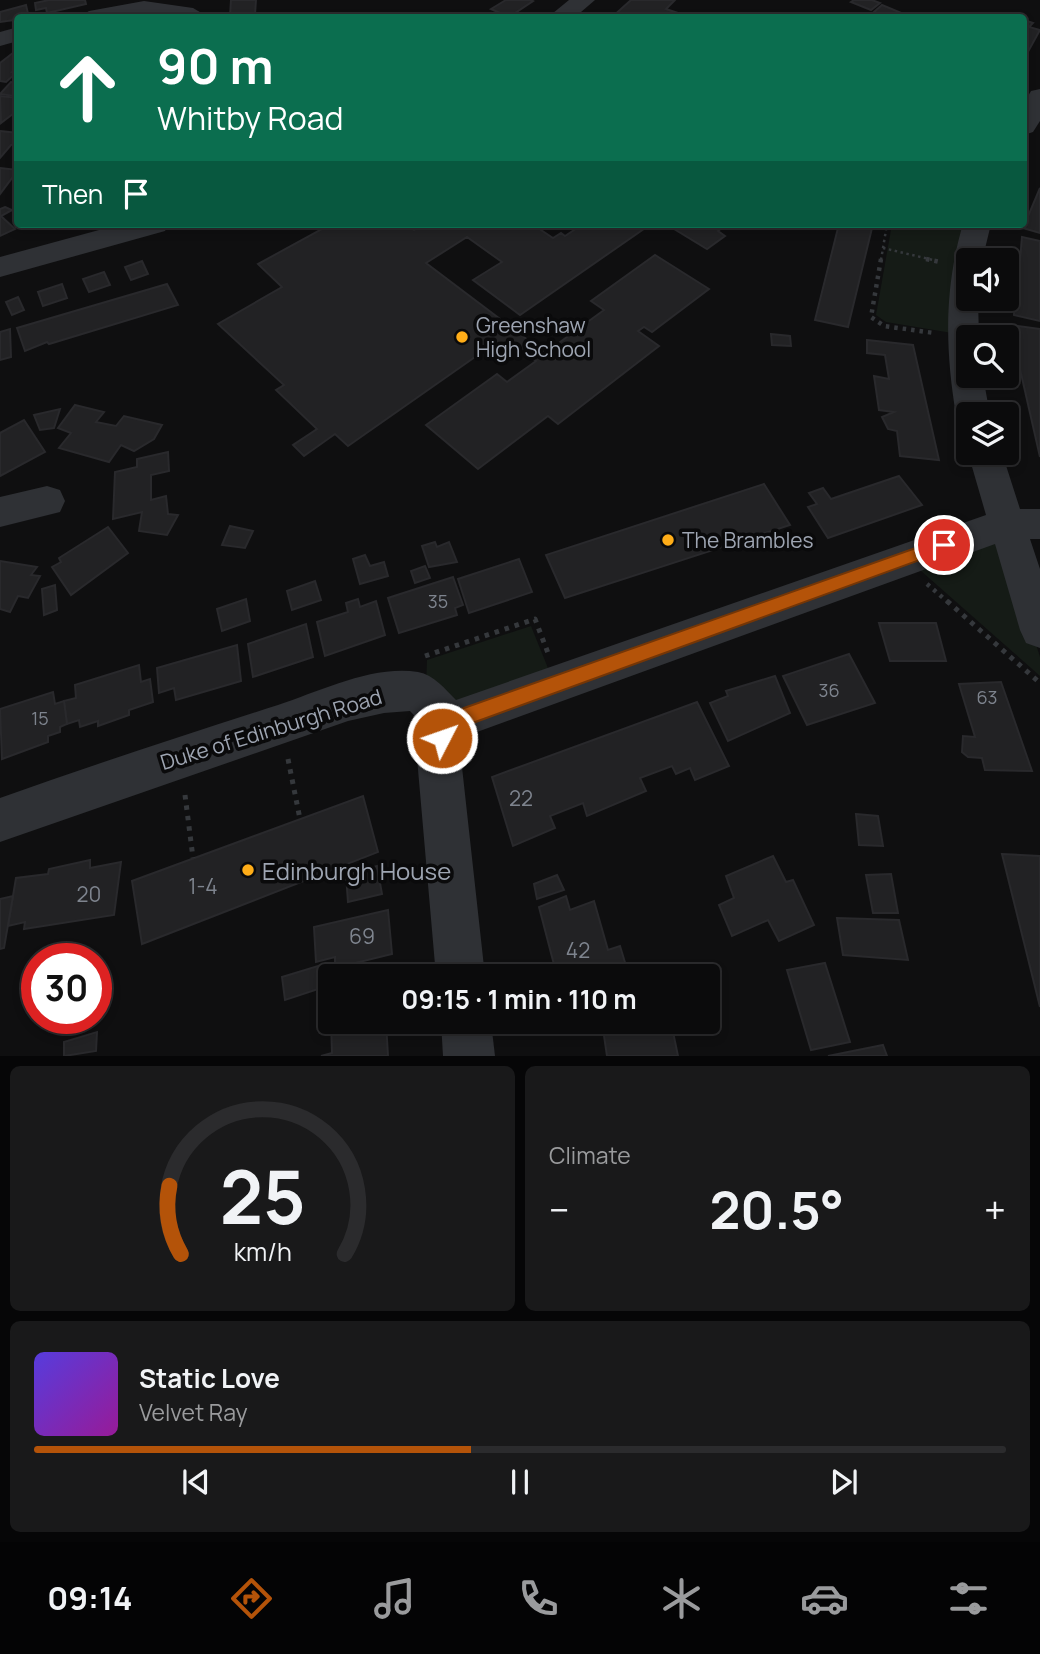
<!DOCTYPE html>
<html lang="en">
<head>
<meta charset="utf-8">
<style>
  body { margin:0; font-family:Manrope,sans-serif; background:#19191a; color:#f1f3f6; height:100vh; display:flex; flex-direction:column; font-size:26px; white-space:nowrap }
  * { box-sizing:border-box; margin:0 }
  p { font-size:23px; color:#9a9b9d }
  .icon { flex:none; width:38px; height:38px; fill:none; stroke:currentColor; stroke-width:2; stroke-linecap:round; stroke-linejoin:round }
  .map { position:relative; height:1056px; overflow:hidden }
  .drawer { display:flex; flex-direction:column; gap:10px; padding:10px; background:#060607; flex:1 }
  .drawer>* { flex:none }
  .guide { position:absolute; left:14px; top:14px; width:1013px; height:214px; border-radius:7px; box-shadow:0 4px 10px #0003,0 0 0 2px #2b2b2d; background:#0b6e4f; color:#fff; overflow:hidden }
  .fabs { position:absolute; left:956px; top:248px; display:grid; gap:14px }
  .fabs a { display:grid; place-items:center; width:63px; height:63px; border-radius:7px; background:#0b0b0c; box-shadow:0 4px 10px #0003,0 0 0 2px #2b2b2d; font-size:35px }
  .speed { position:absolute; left:21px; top:943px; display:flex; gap:14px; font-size:35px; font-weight:700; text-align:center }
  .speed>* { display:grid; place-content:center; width:91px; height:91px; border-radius:50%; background:#0b0b0c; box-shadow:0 4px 10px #0003,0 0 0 2px #2b2b2d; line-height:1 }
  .speed .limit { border:10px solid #d22; background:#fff; color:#111 }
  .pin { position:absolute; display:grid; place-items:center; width:60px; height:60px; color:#fff; margin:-30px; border:4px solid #fff; border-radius:50%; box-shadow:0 2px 7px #0007 }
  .me { position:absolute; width:77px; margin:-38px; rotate:49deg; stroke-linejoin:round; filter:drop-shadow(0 0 5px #0008) }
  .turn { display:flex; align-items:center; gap:24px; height:147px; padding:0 28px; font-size:32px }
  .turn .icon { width:91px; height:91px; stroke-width:2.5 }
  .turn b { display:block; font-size:49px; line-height:60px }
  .then { display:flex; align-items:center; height:66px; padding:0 28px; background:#0003; gap:14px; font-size:26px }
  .big { font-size:52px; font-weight:700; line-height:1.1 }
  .drawer .widget { flex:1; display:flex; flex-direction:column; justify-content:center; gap:10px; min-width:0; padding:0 24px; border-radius:10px; background:#19191a }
  .drawer .dial { align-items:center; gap:0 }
  .dial svg { height:182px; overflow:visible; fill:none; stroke:#2b2b2d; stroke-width:7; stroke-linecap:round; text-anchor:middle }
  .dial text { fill:#f1f3f6; stroke:none }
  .song { display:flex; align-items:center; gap:21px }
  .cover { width:84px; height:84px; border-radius:10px; background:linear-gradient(135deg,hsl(250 70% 55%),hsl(300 70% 35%)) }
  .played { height:7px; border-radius:4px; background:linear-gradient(90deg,#b45309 45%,#2b2b2d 45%) }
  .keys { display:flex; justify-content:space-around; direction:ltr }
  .heat { display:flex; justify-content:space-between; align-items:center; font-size:38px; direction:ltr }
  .drawer .tiles { flex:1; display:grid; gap:10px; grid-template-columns:1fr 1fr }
  .widget:last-child { grid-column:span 2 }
  .trip { position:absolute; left:318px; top:964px; width:402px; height:70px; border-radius:7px; background:#0b0b0c; box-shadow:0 4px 10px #0003,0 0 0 2px #2b2b2d; font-weight:700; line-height:70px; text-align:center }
  .dock { display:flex; height:112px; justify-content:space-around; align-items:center; background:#040405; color:#9a9b9d }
  .dock .icon { width:49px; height:49px }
  .dock .selected { color:#b45309 }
  .dock b { font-size:32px; color:#f1f3f6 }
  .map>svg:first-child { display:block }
  .green { fill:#151b16 }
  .building { fill:#222224; stroke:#29292c; stroke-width:2 }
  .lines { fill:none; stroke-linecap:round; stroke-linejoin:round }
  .path-far2 { stroke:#35383c; stroke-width:2.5; stroke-dasharray:2.5 3.5; stroke-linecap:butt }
  .path-far1 { stroke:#35383c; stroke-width:4.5; stroke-dasharray:3.5 5; stroke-linecap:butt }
  .path { stroke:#35383c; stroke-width:5; stroke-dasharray:4.5 6; stroke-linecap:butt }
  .street { fill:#2f3135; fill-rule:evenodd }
  .route { fill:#b45309; stroke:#753606; stroke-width:2 }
  .poi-dot { fill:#ffad18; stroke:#0a0a0b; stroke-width:2.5 }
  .labels { text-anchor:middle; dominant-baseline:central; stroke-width:7; stroke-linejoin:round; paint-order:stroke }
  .number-label { font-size:18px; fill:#7e848e }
  .poi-label { font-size:21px; fill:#9ea5b2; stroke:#0a0a0b; text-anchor:start }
  .street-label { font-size:21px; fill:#9ea5b2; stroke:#0a0a0b }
  .near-number-label { font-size:21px; fill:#7e848e }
  .near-poi-label { font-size:24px; fill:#9ea5b2; stroke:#0a0a0b; text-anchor:start }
</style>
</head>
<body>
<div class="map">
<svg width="1040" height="1056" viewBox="0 0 1040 1056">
  <rect width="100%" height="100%" fill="#0f0f10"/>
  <g class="green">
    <path d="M892 224H973L958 334 886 322 876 315Z"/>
    <path d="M1001 532 1040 657V676L912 563Z"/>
    <path d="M531 626 552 678 453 715 426 687 427 660Z"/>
  </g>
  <g class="building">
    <path d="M49 0H85L86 4 47 13 46 8 36 10 35 3Z"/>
    <path d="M231 0H256L255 14 230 16Z"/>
    <path d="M506 0H531L533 1 509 17 491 9Z"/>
    <path d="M631 0H675L666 9 684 15 681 18H611Z"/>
    <path d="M854 0H872L880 3 871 10 851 2Z"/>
    <path d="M26 5 29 18 0 22V12Z"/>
    <path d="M882 5 904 14 900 18H889L874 12Z"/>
    <path d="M1024 20 1033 23 1029 27 1040 30 1024 59Z"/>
    <path d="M18 49V67L12 72 16 73 6 82 0 81V63Z"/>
    <path d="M11 82 18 83 14 96 0 94Z"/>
    <path d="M0 96 18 98V110L1 123Z"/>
    <path d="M0 131 18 133V144L11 145 0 158Z"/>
    <path d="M0 168 18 170 0 194Z"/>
    <path d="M1040 188V233L1023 228Z"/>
    <path d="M5 207 12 210 1 216 15 229 0 236V209Z"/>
    <path d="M331 224H406L414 230 424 224H532L553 238 561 233 565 236 583 224H651L520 315 473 280 502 262 467 237 426 263 545 353 604 310 591 301 655 255 709 289 652 332 644 327 638 331 659 346 558 424 548 416 478 469 426 425 497 374 507 382 536 361 516 346 507 353 495 343 348 446 335 434 304 456 293 445 317 429 276 390 284 385 218 324 282 287 258 264Z"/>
    <path d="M666 224H727L718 231 725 236 707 249Z"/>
    <path d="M839 224H873L848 327 815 320Z"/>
    <path d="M1022 237 1040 241V321L1014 315 1015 287H1010L1015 259 1020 260Z"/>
    <path d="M142 261 148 274 131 280 125 267Z"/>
    <path d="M104 272 110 285 89 292 83 279Z"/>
    <path d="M62 284 67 298 43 306 38 292Z"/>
    <path d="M167 284 178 305 49 344 47 342 25 351 17 328Z"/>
    <path d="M18 297 24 310 12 315 6 302Z"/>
    <path d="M1010 325 1040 329V457Z"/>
    <path d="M10 329 11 357 0 360V332Z"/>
    <path d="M771 334 790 336 791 346 772 345Z"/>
    <path d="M867 340 913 345 939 460 900 456 897 431 888 429 882 417 894 412 879 410 874 376 889 379 885 355 867 353Z"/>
    <path d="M75 405 104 412 96 422 116 426 124 416 162 425 154 439 134 451 121 445 109 462 59 448 71 433 58 428Z"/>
    <path d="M60 409 54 428 40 430 34 415Z"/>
    <path d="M24 420 45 452 0 476V433Z"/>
    <path d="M168 452 169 471 151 475V500L166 496 168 514 178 515 167 535 139 531 142 512 113 519 115 472 137 467V459Z"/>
    <path d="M899 476 922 505 828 538 808 507 817 504 809 493 823 488 831 499Z"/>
    <path d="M764 484 790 525 565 598 546 555Z"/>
    <path d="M230 526 253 531 245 548 222 545Z"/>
    <path d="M108 527 128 553 71 595 52 567 61 562 59 558Z"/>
    <path d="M435 542 437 547 449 542 457 562 429 567 422 546Z"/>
    <path d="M365 555 370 566 384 562 388 576 360 584 353 559Z"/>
    <path d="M519 559 532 592 469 613 458 579Z"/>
    <path d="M0 561 37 567 31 575 40 576 28 598 18 596 10 612 0 609Z"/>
    <path d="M425 566 430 578 415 583 411 571Z"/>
    <path d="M453 577 463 605 455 608 457 615 399 633 388 598Z"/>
    <path d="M315 581 321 600 292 610 287 591Z"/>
    <path d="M55 585 57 610 44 615 42 589Z"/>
    <path d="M246 599 250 621 222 631 217 609Z"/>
    <path d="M358 599 360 607 376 601 385 635 325 656 317 622 348 612 346 603Z"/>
    <path d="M879 623H936L946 661H890Z"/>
    <path d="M306 624 313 657 253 677 248 644Z"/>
    <path d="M237 645 241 681 176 700 174 688 159 693 157 668Z"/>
    <path d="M849 654 875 703 807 725 783 676Z"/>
    <path d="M139 665 141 682 150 679 153 702 129 710V715L98 726V721L80 727 79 720 67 724 64 701 76 698 75 685Z"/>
    <path d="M775 676 790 713 728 741 710 703 728 696 726 691Z"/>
    <path d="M1001 682 1032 771 985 770 982 758 968 757 962 752 963 736 975 737 959 684Z"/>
    <path d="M53 692 55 704 64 701 67 724 60 727V732L48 736V742L2 759 0 709Z"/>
    <path d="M697 702 729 766 695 780 690 768 676 774 672 766 640 778 646 791 587 816 583 803 550 816 555 828 513 846 492 777Z"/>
    <path d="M363 796 378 852 142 944 132 881Z"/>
    <path d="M856 814 878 816 883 846 859 845Z"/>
    <path d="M1002 854 1040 856V1007Z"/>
    <path d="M773 856 786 882 793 880 814 925 779 941 768 920 732 936 719 905 734 898 726 876Z"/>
    <path d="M90 860V868L121 862 114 915 24 929 25 922 8 926 16 878 48 874 49 869Z"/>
    <path d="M377 866 382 894 348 902 346 875Z"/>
    <path d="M891 874 898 913H873L866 875Z"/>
    <path d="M557 875 564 890 537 899 534 884Z"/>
    <path d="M13 896 4 948 0 949V899Z"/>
    <path d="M566 896 570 910 594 901 608 950 620 946 627 969 606 976H557L539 907Z"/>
    <path d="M388 910 392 954 335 968V957L316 962 314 927Z"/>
    <path d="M837 918 899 920 908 960 843 955Z"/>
    <path d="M825 963 850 1042 811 1050 787 970Z"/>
    <path d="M318 966 321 988 285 1000 282 977Z"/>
    <path d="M331 1022H386L388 1056H321L332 1053Z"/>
    <path d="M602 1022H671L678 1056H607Z"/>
    <path d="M97 1032 96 1051 64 1056V1042Z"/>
    <path d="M883 1045 887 1056H828Z"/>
  </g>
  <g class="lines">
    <g class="path-far2">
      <path d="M883 248 933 260"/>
      <path d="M881 260 887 224"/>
    </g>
    <g class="path-far1">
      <path d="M881 259 871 317 884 326 934 333"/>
      <path d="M926 259 940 262"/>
      <path d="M927 584 949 603"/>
    </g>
    <g class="path">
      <path d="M947 601 1040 683"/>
      <path d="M425 656 535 619 548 653"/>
      <path d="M288 759 300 819"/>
      <path d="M185 795 193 858"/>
    </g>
    <g class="street">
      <path d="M569 0H595L574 18H547Z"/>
      <path d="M144 1 193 8 210 18 158 14 78 18 89 11Z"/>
      <path d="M18 27V41L0 46V32Z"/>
      <path d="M1040 89V121L1033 132 1024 135V103L1031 91Z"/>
      <path d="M121 224H169L165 231 0 277V257Z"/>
      <path d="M963 224H991L982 261H968V299H978L979 338H968V376H983L990 415H968V426L961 424 956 415C945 349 944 288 963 224Z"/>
      <path d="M968 453H1002L1020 509H1040V539H1030L1040 569V648L1026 643 1020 630 995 544 477 732 462 746 461 758 485 976H436L417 758 425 727 410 711 384 713 348 721 0 842V798C92 765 185 735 278 705 321 691 372 665 418 672 434 675 445 689 456 700L986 515Z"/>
      <path d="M47 486 60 490 65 501 60 512 0 527V497Z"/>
      <path d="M441 1022H491L495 1056H443Z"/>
    </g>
  </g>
  <path class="route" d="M944 538 953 545 950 549 470 724 442 747 436 745 433 738 445 719 464 708Z"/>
  <g class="poi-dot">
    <circle cx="462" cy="337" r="7"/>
    <circle cx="668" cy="540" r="7"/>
    <circle cx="248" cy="870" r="7"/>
  </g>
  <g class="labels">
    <g class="number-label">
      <text x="438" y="601">35</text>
      <text x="829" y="690">36</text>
      <text x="987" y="697">63</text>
      <text x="40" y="718">15</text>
    </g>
    <g class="poi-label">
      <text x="476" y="325">Greenshaw<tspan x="476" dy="24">High School</tspan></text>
      <text x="682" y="540">The Brambles</text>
    </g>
    <g class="street-label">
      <text transform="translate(271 729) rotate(-17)">Duke of Edinburgh Road</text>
    </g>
    <g class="near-number-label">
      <text x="521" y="798">22</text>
      <text x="203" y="886">1-4</text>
      <text x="89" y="894">20</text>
      <text x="362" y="936">69</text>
      <text x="578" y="950">42</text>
    </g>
    <g class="near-poi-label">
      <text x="262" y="870">Edinburgh House</text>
    </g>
  </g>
</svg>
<div class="fabs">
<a><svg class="icon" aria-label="sound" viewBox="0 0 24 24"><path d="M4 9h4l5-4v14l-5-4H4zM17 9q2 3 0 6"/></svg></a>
<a><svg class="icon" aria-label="search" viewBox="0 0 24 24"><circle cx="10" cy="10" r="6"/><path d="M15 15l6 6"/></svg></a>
<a><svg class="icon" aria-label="layers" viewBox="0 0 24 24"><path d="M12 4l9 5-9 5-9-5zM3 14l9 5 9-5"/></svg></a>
</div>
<div class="speed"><div class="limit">30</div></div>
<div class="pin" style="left:944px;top:545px;background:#d93025"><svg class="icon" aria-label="arrive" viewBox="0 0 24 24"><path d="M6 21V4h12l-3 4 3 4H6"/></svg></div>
<svg class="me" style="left:442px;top:738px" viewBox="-20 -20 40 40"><circle r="17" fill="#b45309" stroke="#fff" stroke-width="3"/><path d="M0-11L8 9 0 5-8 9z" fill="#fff"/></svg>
<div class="trip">09:15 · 1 min · 110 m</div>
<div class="guide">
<div class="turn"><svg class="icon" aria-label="ahead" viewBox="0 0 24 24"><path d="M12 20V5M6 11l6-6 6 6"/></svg><div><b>90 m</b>Whitby Road</div></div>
<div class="then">Then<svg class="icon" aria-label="arrive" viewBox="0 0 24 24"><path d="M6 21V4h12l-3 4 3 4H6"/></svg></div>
</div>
</div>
<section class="drawer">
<div class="tiles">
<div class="widget dial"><svg viewBox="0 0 100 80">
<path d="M14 69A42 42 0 1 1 86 69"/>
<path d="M14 69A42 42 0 0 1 9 39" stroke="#b45309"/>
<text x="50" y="56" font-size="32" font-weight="700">25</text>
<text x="50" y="72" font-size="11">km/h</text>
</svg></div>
<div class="widget"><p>Climate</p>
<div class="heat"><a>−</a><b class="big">20.5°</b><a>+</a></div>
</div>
<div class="widget">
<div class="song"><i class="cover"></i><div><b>Static Love</b><p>Velvet Ray</p></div></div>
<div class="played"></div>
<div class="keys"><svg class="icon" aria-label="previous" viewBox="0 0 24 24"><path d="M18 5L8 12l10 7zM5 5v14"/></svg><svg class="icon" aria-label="pause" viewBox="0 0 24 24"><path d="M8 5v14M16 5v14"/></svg><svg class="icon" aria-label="next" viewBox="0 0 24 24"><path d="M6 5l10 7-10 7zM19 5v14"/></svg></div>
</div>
</div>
</section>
<nav class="dock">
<b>09:14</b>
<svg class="icon selected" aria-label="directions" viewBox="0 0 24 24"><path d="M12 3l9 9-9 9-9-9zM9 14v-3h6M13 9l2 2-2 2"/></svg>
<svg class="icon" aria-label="music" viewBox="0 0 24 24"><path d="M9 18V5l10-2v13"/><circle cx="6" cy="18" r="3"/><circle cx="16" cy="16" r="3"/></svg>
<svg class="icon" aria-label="phone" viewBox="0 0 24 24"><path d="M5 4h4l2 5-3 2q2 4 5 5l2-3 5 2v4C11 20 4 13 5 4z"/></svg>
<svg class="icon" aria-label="climate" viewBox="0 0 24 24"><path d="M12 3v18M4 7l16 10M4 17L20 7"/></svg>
<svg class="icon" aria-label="car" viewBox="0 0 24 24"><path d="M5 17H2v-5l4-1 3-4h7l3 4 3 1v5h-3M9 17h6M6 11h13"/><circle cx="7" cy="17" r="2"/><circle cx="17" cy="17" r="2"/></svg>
<svg class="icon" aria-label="filters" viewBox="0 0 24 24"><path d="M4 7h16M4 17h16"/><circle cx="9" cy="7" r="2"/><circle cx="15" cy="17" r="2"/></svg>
</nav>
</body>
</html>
